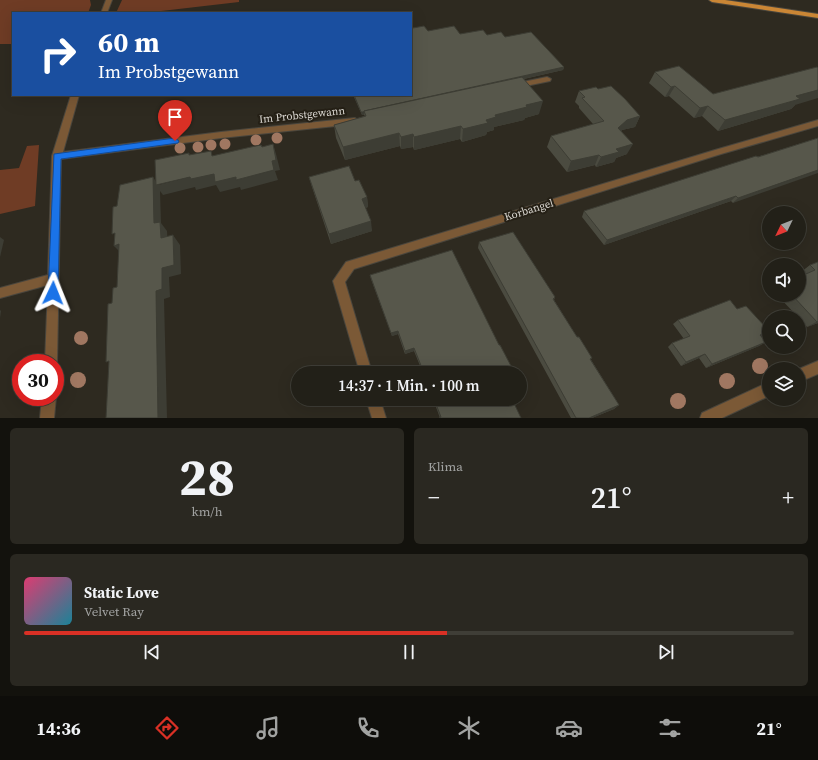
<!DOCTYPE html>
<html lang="de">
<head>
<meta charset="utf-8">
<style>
  body { margin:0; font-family:"Source Serif 4",serif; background:#2a2821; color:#f1f3f6; height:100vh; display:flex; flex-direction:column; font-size:15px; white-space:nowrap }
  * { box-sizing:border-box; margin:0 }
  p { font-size:13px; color:#a2a3a2 }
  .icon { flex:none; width:22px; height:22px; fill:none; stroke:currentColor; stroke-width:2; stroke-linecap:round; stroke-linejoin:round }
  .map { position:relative; height:418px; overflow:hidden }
  .drawer { display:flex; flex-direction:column; gap:10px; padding:10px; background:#13120d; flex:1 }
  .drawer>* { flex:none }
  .top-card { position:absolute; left:12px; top:12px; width:400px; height:84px; border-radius:0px; box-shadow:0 4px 16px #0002,0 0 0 1px #3f3e37; background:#1a4fa0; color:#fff; overflow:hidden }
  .needle { width:26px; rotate:227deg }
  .fabs { position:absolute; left:762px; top:206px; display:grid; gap:8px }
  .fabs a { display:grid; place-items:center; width:44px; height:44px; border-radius:50%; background:#222018; box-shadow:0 4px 16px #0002,0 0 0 1px #3f3e37; font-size:20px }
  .speed { position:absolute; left:12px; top:354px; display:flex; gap:8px; font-size:20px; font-weight:700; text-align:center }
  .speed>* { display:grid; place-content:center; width:52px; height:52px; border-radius:50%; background:#222018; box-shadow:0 4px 16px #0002,0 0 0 1px #3f3e37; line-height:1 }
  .speed .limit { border:6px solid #d22; background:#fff; color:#111 }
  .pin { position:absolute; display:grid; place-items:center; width:34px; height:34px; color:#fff; margin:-41px -17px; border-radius:50% 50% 50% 0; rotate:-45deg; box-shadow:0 0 4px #0007 }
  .pin .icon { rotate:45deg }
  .me { position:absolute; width:44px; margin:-22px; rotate:2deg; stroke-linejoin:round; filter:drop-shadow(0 0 3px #0008) }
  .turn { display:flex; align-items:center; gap:14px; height:84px; padding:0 20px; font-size:18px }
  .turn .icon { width:52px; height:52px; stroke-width:2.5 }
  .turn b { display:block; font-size:28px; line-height:34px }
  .big { font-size:30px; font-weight:600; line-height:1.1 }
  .drawer .widget { flex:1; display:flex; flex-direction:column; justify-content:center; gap:6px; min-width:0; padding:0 14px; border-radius:6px; background:#2a2821 }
  .drawer .dial { align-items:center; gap:0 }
  .dial b { font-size:52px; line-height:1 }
  .song { display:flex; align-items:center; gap:12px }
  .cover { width:48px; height:48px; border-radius:6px; background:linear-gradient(135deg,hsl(340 70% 55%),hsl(190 70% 35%)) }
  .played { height:4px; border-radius:2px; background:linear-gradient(90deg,#d93025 55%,#3f3e37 55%) }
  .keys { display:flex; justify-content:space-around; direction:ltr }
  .heat { display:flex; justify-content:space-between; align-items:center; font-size:22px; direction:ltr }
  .drawer .tiles { flex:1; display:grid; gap:10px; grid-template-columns:1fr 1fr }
  .widget:last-child { grid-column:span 2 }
  .trip { position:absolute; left:291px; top:366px; width:236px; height:40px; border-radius:20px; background:#222018; box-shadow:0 4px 16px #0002,0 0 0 1px #3f3e37; font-weight:600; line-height:40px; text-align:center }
  .dock { display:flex; height:64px; justify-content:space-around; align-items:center; background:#0e0d0a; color:#a2a3a2 }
  .dock .icon { width:28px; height:28px }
  .dock .selected { color:#d93025 }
  .dock b { font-size:18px; color:#f1f3f6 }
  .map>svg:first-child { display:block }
  .green { fill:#6f3c25 }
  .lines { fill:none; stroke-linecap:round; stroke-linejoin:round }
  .minor-casing { stroke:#4a463d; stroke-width:2 }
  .major-casing { stroke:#4a463d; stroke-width:2 }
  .minor { fill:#7b5936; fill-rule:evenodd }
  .major { fill:#ca8635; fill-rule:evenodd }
  .tree { fill:#a07761 }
  .wall { fill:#4b4b40 }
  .shaded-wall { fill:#3d3d34 }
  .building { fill:#57574b; stroke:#3d3d34 }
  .route { fill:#1a73e8; stroke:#114b97 }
  .labels { text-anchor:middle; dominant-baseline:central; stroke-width:4; stroke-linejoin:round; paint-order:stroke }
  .street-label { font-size:11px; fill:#dddad4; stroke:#252016 }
</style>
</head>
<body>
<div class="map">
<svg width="818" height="418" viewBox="0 0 818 418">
  <rect width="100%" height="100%" fill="#2e2a20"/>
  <g class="green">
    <path d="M0 0H90L91 5 88 13H13V44H0Z"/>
    <path d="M122 0H239V2L144 13H116Z"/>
    <path d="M39 145 35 206 0 214V170L19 168 27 146Z"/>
  </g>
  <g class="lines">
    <g class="minor-casing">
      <g id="minor">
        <path d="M106 0H112L107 13H101Z"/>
        <path d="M547 77 551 79 550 81 516 88 512 86 513 84Z"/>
        <path d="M71 95H79L63 152 221 132 355 118 359 121 355 124 221 138 61 159 57 363 55 368V363H45L48 285 0 298V288L48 275 52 156Z"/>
        <path d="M818 120V126L721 154 354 269 345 282 372 373H360L333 281 346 262 715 150Z"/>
        <path d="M818 361V374L799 382V369Z"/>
        <path d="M769 382V396L722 418H700L702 413Z"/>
        <path d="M55 396 56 397 54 418H40L42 397H55Z"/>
        <path d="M366 399H380L386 418H372Z"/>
      </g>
    </g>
    <g class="major-casing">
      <path id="major" d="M709 0H725L818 14V18L712 2Z"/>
    </g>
    <use href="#minor" class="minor"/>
    <use href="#major" class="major"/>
  </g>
  <g class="tree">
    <circle cx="277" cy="138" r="5.5"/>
    <circle cx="256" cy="140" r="5.5"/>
    <circle cx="225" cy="144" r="5.5"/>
    <circle cx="211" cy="145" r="5.5"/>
    <circle cx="198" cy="147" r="5.5"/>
    <circle cx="180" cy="148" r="5.5"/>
    <circle cx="81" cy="338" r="7"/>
    <circle cx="760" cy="366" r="8"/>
    <circle cx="78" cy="380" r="8"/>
    <circle cx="727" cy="381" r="8"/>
    <circle cx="678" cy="401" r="8"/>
  </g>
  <g class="wall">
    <path d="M413 28 428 31 460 34 487 35 505 37 564 67 563 70 524 79 539 114 525 118 524 120 494 127V130L487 132 486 135 462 142 460 139 414 150 413 147 401 149 400 146 345 160 336 138 334 125 365 116 364 115H362L353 95H411Z"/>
    <path d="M655 72 713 94 795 105 791 109 718 131 702 116 694 118 669 96 665 97 649 83Z"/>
    <path d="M598 89 640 116 635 127 622 130 621 131 627 154 616 158 614 162 596 167 595 165 567 172 547 147 551 136 593 124 579 108V106L575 102 579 91Z"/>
    <path d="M818 138 733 203 731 201 604 245 582 217 584 211Z"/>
    <path d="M309 177 355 181 367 197 368 207 365 208 372 231 331 244 312 187Z"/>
    <path d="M479 242 555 297 554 300 619 405 614 409 592 418H571L478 248Z"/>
    <path d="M818 262V323L807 327 799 318V317H798L777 295H799L804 275 801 272 810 265Z"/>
    <path d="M370 275 509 369 500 373H423L414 351 405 354 398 334 392 336 371 279Z"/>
    <path d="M737 309 769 331 761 336 766 342 759 346 706 368 699 358 681 366 668 347 672 343 684 339 673 324 678 320Z"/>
    <path d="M433 399H512L440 418Z"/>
  </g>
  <g class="shaded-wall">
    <path d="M564 67 563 70 514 81V78Z"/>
    <path d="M675 86 669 96 665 97 671 87Z"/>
    <path d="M818 90V98L795 105 791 109 718 131 725 120 796 96Z"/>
    <path d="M543 101 539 114 525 118 524 120 494 127V130L487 132 486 135 462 142 463 129 486 120 495 115 526 105Z"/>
    <path d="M708 106 702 116 694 118 700 108Z"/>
    <path d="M361 112H364V115H362Z"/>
    <path d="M640 116 635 127 622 130 613 139 618 128 627 120Z"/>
    <path d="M461 126 460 139 414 150V137Z"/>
    <path d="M399 133 400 146 345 160 343 147Z"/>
    <path d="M413 134V147L401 149V137Z"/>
    <path d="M273 144 276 154 280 170 275 171 278 180 241 190 240 187 220 192 216 185 196 190 195 187 163 195 160 191 161 223 167 231 168 248 161 238 154 223 153 177 158 185 190 177 214 174 272 161Z"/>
    <path d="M633 144 627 154 616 158 614 162 596 167 601 157 616 149Z"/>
    <path d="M599 155 595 165 567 172 571 161Z"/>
    <path d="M818 170V173L733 203 738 198Z"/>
    <path d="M736 196 731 201 604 245 607 240Z"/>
    <path d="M367 197 368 207 363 209 362 199Z"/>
    <path d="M371 221 372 231 331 244 329 234Z"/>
    <path d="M173 235 180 245 181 274 169 277 170 297 164 299 167 418H158L156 291 162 268Z"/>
    <path d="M0 237 4 240 0 257Z"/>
    <path d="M119 244 123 255 114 246Z"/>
    <path d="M0 310 1 311 0 318Z"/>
    <path d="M818 321V323L807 327Z"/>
    <path d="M398 331V334L392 336 391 333Z"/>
    <path d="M769 331 762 335 753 339 760 335Z"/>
    <path d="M766 342 759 346 706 368 712 364Z"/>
    <path d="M414 348V351L405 354V351Z"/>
    <path d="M705 354 699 358 681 366 686 362Z"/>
    <path d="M511 366 509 369 499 373V371Z"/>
    <path d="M619 405 614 409 592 418H589Z"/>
  </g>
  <g class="building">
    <path d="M411 26 413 28 424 26 428 31 454 26 460 34 483 30 487 35 501 32 505 37 531 32 564 67 364 111V112H361L354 95H411Z"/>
    <path d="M679 66 713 94 817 67 818 68V90L796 96 800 99 725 120 708 106 700 108 675 86 671 87 655 72Z"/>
    <path d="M522 77 543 101 526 105 527 107 495 115 496 117 486 120 488 123 463 129 461 126 414 137 413 134 401 137 399 133 343 147 334 125 366 116 364 111Z"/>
    <path d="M611 86 625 99 640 116 627 120 618 128 633 144 616 149 619 152 601 157 599 155 571 161 551 136 604 121 582 98 585 97 579 91 596 87 598 89Z"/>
    <path d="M818 138V170L738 198 736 196 607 240 584 211 756 156 758 157Z"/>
    <path d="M273 144 276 160 272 161 274 170 236 180V177L215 182 214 174 191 179 190 177 156 185 155 160 189 153V155L211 151 212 156 251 147 261 145 262 147Z"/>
    <path d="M349 166 355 181 359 180 367 197 362 199 371 221 329 234 309 177Z"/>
    <path d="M153 177 154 223 160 222 161 238 173 235 174 265 162 268V289L156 291 158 418H106L109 361 106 362 108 304 112 303 113 288 117 287 119 244 114 246 115 233 112 234 113 207 117 206 120 185Z"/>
    <path d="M513 232 555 297 553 299 577 337H579L592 358 590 359 619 405 589 418H576L479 242Z"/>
    <path d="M452 250 499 345H500L511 366 499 371 500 373H424L414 348 405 351 398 331 391 333 370 275Z"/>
    <path d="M818 262V321L817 322 792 295H799V277L815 270 810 265Z"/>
    <path d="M730 300 737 309 746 306 769 331 760 335 766 342 712 364 705 354 686 362 672 343 690 336 678 320Z"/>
    <path d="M434 399H512L521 418H439L441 417Z"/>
  </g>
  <path class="route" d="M175 138 179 141 178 143 61 159 58 293 57 296 53 298 49 296 48 293 54 154Z"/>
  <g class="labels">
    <g class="street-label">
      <text transform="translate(302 115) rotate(-6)">Im Probstgewann</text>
      <text transform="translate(529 210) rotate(-17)">Korbangel</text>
    </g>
  </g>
</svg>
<div class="fabs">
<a><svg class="needle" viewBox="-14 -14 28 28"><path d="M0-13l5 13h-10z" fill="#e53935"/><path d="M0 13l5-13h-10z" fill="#a2a3a2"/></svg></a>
<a><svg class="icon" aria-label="sound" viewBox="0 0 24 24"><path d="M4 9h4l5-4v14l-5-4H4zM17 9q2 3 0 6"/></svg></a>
<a><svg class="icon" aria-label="search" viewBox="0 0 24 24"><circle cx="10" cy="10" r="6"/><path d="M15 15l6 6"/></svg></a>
<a><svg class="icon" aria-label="layers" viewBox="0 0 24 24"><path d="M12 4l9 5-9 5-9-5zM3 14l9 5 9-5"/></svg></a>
</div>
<div class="speed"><div class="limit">30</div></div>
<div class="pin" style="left:175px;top:141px;background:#d93025"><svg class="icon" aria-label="arrive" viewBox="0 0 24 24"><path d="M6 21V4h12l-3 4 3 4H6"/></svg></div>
<svg class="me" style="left:53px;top:293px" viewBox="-20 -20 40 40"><path d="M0-17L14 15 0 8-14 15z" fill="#1a73e8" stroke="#fff" stroke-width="4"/></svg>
<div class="trip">14:37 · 1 Min. · 100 m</div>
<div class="top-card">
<div class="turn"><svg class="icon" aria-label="right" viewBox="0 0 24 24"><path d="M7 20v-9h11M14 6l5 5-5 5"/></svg><div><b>60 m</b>Im Probstgewann</div></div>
</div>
</div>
<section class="drawer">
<div class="tiles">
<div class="widget dial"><b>28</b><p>km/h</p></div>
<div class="widget"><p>Klima</p>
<div class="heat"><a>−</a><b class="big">21°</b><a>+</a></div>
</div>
<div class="widget">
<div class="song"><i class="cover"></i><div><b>Static Love</b><p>Velvet Ray</p></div></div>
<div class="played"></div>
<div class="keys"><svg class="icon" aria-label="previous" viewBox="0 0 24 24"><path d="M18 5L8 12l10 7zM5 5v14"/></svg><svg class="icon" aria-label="pause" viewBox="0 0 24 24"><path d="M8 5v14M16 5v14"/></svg><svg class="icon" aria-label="next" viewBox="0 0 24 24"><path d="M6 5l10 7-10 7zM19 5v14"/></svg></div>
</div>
</div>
</section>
<nav class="dock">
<b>14:36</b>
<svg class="icon selected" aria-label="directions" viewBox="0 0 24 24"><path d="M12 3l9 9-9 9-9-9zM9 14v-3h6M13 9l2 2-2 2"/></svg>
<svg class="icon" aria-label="music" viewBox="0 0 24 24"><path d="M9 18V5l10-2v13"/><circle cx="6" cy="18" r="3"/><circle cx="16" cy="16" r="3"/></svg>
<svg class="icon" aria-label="phone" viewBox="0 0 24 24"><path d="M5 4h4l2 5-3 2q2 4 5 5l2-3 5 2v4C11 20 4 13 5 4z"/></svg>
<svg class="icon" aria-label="climate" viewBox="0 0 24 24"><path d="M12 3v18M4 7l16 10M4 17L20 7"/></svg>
<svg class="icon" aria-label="car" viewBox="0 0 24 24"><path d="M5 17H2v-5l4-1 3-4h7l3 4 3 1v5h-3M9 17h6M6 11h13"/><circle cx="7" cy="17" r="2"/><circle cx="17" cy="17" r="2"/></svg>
<svg class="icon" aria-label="filters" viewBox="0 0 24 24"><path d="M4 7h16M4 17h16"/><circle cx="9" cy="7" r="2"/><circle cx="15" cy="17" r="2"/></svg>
<b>21°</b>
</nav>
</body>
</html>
